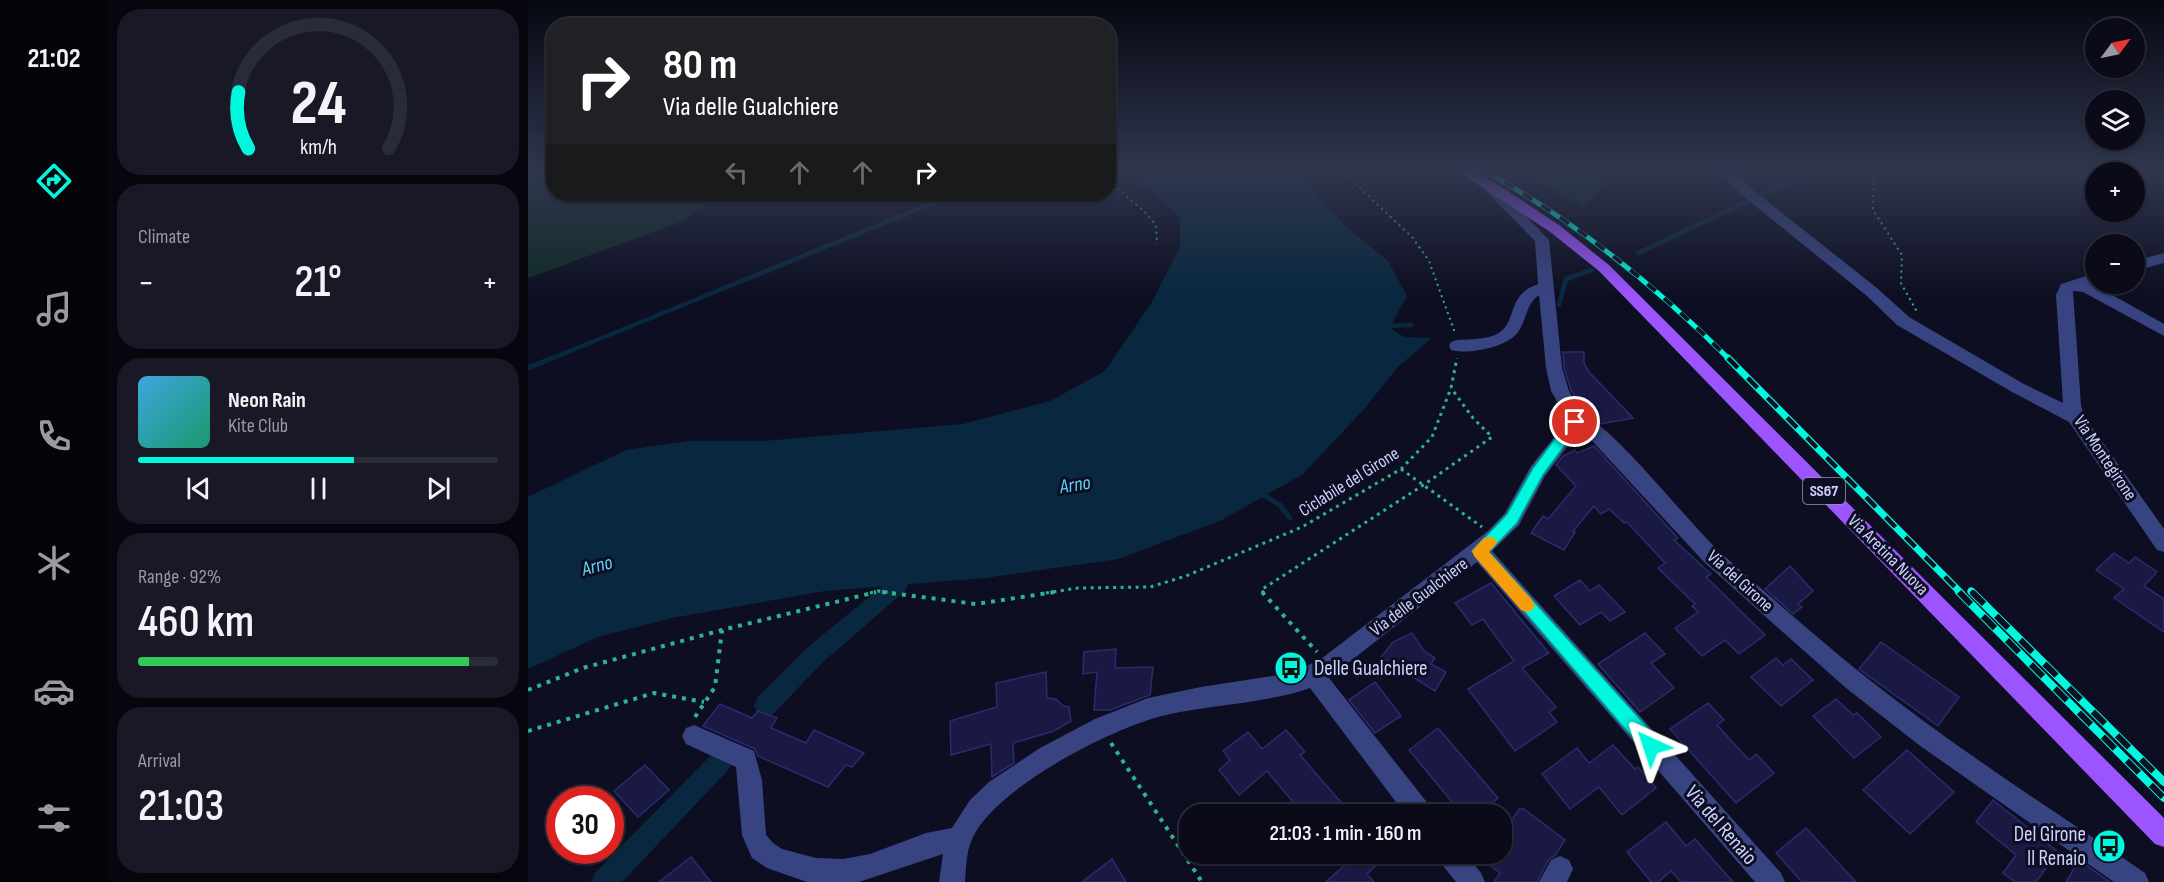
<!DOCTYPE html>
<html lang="en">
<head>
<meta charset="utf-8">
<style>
  body { margin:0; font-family:"Sofia Sans Condensed",sans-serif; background:#181826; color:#f1f3f6; height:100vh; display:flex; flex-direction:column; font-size:22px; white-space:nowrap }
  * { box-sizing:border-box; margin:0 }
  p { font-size:20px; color:#999aa2 }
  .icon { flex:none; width:33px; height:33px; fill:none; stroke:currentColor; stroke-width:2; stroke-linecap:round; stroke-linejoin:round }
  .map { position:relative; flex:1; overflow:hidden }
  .drawer { display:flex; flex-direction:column; gap:9px; padding:9px; background:#06060e; width:420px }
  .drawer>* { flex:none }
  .top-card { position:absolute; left:18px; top:18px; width:570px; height:183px; border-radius:24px; box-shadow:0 2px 4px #0004,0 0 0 2px #2a2b38; background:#202124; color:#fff; overflow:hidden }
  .needle { width:39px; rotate:57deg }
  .tools { position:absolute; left:1557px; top:18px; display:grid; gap:12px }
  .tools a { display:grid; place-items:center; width:60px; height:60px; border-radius:50%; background:#0a0a19; box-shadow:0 2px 4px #0004,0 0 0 2px #2a2b38; font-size:30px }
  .speed { position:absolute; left:18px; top:786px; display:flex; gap:12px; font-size:30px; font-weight:700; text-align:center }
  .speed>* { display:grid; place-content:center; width:78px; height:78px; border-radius:50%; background:#0a0a19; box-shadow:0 2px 4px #0004,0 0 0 2px #2a2b38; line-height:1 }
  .speed .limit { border:9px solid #d22; background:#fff; color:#111 }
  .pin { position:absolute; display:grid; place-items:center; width:51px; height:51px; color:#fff; margin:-26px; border:3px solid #fff; border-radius:50%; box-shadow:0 2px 6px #0007 }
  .me { position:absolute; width:66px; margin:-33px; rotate:318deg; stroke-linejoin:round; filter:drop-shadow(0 0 4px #0008) }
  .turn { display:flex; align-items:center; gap:21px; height:126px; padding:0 18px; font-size:27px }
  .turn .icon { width:78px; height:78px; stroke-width:2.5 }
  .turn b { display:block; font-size:42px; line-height:51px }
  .lanes { display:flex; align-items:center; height:57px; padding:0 18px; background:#0003; justify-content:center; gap:30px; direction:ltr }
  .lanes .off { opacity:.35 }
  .big { font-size:45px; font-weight:600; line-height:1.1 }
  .drawer .card { flex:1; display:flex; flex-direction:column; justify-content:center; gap:9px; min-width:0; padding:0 21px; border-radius:24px; background:#181826 }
  .drawer .dial { align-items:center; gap:0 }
  .dial svg { height:156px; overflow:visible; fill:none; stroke:#2a2b38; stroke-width:7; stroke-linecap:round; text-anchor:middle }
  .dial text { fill:#f1f3f6; stroke:none }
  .song { display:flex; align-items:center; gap:18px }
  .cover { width:72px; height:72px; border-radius:9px; background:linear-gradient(135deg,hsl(200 70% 55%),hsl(160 70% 35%)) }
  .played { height:6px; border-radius:3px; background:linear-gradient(90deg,#00f8de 60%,#2a2b38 60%) }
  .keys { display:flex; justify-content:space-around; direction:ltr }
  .heat { display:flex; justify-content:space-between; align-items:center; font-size:33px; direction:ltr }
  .charge { height:9px; border-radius:4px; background:linear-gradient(90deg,#34c759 92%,#2a2b38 0) }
  .trip { position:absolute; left:651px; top:804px; width:333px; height:60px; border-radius:24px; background:#0a0a19; box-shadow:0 2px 4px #0004,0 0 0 2px #2a2b38; font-weight:600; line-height:60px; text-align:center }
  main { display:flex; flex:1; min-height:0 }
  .dock { display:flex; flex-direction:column; width:108px; justify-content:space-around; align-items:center; background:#04040a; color:#999aa2 }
  .dock .icon { width:42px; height:42px }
  .dock .selected { color:#00f8de }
  .dock b { font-size:27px; color:#f1f3f6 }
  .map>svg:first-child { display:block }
  .green { fill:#102b25 }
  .water { fill:#09283f }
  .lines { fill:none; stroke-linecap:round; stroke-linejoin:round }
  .stream-far1 { stroke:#09283f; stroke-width:4.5 }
  .stream { stroke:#09283f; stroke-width:5 }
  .canal { fill:#09283f; fill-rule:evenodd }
  .building { fill:#191943; stroke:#2b2b6f; stroke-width:1.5 }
  .path-far2 { stroke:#2db48f; stroke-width:2; stroke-dasharray:2 4; stroke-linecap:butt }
  .path-far1 { stroke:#2db48f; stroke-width:3; stroke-dasharray:3 4.5; stroke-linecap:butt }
  .path { stroke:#2db48f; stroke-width:4; stroke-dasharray:4 6; stroke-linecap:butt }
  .minor { fill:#374481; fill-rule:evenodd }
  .major { fill:#9c54ff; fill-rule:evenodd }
  .rail-far2-casing { stroke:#00f8de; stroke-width:5 }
  .rail-far1-casing { stroke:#00f8de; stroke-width:7 }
  .rail-casing { stroke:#00f8de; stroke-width:8 }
  .rail-far2 { stroke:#0d0e21; stroke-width:4; stroke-dasharray:11; stroke-linecap:butt }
  .rail-far1 { stroke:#0d0e21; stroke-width:4.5; stroke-dasharray:14; stroke-linecap:butt }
  .rail { stroke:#0d0e21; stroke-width:6; stroke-dasharray:17; stroke-linecap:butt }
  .route { fill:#00f8de; stroke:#00a190; stroke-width:1.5 }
  .slow { fill:#f59e0b }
  .labels { text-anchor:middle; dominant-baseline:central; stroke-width:6; stroke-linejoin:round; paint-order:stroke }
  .shield { fill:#0d0e21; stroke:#9397bc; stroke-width:1.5 }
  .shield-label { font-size:16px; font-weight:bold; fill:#cdd2ff }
  .street-label { font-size:18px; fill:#cdd2ff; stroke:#0d0e21 }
  .water-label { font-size:20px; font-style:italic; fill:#5bd5ff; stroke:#0d0e21 }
  .near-poi-label { font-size:21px; fill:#cdd2ff; stroke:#0d0e21; text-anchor:start }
  .near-street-label { font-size:21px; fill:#cdd2ff; stroke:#0d0e21 }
</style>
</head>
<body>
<main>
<nav class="dock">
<b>21:02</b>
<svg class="icon selected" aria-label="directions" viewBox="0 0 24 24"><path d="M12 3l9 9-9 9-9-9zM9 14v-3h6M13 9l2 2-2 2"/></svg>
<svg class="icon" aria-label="music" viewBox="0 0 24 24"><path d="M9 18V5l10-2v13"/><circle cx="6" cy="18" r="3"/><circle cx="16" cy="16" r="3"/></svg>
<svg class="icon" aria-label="phone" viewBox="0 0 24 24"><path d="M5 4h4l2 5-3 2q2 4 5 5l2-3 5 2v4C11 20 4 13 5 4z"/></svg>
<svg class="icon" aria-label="climate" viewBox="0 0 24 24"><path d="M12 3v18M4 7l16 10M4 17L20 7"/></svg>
<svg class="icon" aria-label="car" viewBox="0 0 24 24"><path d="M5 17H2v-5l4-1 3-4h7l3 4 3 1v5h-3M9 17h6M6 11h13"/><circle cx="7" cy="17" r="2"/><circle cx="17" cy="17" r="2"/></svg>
<svg class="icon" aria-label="filters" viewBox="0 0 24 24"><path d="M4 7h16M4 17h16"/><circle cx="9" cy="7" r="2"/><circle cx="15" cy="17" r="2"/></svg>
</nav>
<section class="drawer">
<div class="card dial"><svg viewBox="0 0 100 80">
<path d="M14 69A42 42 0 1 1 86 69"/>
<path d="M14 69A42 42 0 0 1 9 40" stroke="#00f8de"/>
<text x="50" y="56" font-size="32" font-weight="700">24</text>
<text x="50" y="72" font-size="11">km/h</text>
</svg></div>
<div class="card"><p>Climate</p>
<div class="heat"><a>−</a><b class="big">21°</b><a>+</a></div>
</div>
<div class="card">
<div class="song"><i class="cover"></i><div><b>Neon Rain</b><p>Kite Club</p></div></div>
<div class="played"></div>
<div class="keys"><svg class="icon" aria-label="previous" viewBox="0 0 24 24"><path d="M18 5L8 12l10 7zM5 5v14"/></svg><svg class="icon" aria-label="pause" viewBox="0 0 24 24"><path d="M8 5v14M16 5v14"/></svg><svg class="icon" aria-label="next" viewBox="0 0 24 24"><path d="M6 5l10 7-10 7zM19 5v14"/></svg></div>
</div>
<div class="card"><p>Range · 92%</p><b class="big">460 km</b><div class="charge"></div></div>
<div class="card"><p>Arrival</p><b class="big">21:03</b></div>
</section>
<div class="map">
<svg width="1636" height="882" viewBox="0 0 1636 882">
  <rect width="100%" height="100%" fill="#0d0e21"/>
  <g class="green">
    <path d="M0 171H25L26 194H193L150 223 0 278Z"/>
    <path d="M993 171H1069L1075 188 1055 207Z"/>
  </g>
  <path class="water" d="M591 171H767L817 226 860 261 879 296 865 321 864 329 876 337 903 338 869 368 837 408 775 474 694 520 590 559 457 578 297 591 144 618 70 637 0 669V497L98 450 160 441H236L435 424 522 401 577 371 624 302 652 247V218L622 189Z"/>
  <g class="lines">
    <g class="stream-far1">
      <path d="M1110 253 1269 178 1289 171"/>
      <path d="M1031 305 1038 279 1064 270"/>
      <path d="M858 326 883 325"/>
      <path d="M20 360 427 194"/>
    </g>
    <g class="stream">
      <path d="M0 368 24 358"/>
      <path d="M732 493 752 505 762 518"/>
    </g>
    <g class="canal">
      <path d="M370 576 377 579 380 585 377 591 296 661 245 714 237 717 229 714 226 706 229 698 280 647 363 579Z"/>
      <path d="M193 749 201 753 205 761 201 769 94 882H63L67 873 185 753Z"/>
    </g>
  </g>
  <g class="building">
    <path d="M1035 352H1056V363L1061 372 1105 418 1072 424 1057 414 1043 390 1036 368Z"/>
    <path d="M1066 446 1150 538 1146 540 1183 574 1178 577 1237 635 1211 654 1197 640 1174 656 1147 628 1170 612 1164 606 1167 604 1130 568 1137 563 1099 522 1096 523 1081 509 1073 514 1066 506 1045 531 1047 532 1036 550 1003 533 1015 516 1020 519 1048 486 1028 465 1035 456 1047 450 1049 453Z"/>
    <path d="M1586 553 1601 563 1607 557 1629 572 1616 586 1636 599V632L1586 598 1596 589 1568 570Z"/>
    <path d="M1262 566 1285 591 1270 604 1274 607 1265 614 1237 589Z"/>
    <path d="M1052 580 1062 591 1071 585 1097 612 1082 621 1073 612 1052 625 1026 596Z"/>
    <path d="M963 583 1021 653 994 668 1028 707 1021 712 1029 722 987 751 940 689 986 661 955 619 944 625 927 603Z"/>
    <path d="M884 633 896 651 907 658 903 664 918 672 907 691 853 657 865 642Z"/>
    <path d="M1117 633 1137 654 1123 663 1146 688 1112 712 1070 664Z"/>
    <path d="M1353 642 1431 697 1410 726 1331 669Z"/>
    <path d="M588 649 587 668 625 667 622 695 582 710H566L569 672 555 674 556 652Z"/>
    <path d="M1248 658 1255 665 1263 659 1285 680 1253 706 1223 677Z"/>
    <path d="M518 672 519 698 528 699 535 706 541 707 543 721 526 731 485 743 486 763 464 777 463 744 423 755 422 721 469 707 468 683Z"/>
    <path d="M847 682 873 716 847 733 821 700Z"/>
    <path d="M1308 699 1325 715 1329 713 1353 737 1326 758 1285 716Z"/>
    <path d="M1180 703 1196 720 1189 725 1221 760 1228 754 1246 773 1208 803 1142 729Z"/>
    <path d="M192 704 224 718 230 711 249 718 243 728 278 743 286 730 336 753 324 767 318 765 300 787 230 756 227 749 175 726Z"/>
    <path d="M910 728 970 798 951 814H934L881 750Z"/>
    <path d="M758 730 777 752 772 755 823 814H775L739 771 711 795 691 770 702 760 695 751 720 732 734 749Z"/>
    <path d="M1085 745 1107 769 1110 767 1128 788 1094 815 1071 787 1042 809 1014 774 1049 748 1061 763Z"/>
    <path d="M1379 750 1426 792 1382 834 1335 790Z"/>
    <path d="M117 765 141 790 110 817 86 791Z"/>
    <path d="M1465 800 1530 852 1508 882H1487L1475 873 1488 855 1448 822Z"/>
    <path d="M991 809H996L1037 840 1027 856 1021 859 1009 882H966L972 873 947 854H974V835Z"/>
    <path d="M1138 822 1158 846 1167 839 1205 882H1153L1143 871 1130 882H1123L1099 852Z"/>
    <path d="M1278 828 1328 882H1274L1248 853Z"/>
    <path d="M807 854H860L839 874 846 882H798L817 865Z"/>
    <path d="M163 857 183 882H131Z"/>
    <path d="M584 859 598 882H554Z"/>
    <path d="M1551 860 1582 882H1538Z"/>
  </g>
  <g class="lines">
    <g class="path-far2">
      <path d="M814 171 884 237 901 261 927 333"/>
      <path d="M1346 171 1345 210 1374 255 1373 283 1389 312"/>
      <path d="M580 181 617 212 628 225 629 244"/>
    </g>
    <g class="path-far1">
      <path d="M873 469 954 527"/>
      <path d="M342 593 350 591 366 593"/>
      <path d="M518 593 550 588 622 587 658 576 774 527 873 469 904 437 923 388 929 358"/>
      <path d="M736 593 733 590 897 484 964 437 945 418 923 388"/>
    </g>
    <g class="path">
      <path d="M354 592 448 604 527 592"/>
      <path d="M734 592 789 652"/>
      <path d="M0 690 55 668 194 630"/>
      <path d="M167 717 187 687 194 630 348 592"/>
      <path d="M0 731 126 693 176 702"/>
      <path d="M583 743 674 882"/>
    </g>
    <g class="minor">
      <path d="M1190 171H1205L1225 190 1349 288 1381 317 1496 384 1535 403 1528 295 1533 284 1568 273V283L1565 284 1636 324V336L1555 292 1545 291 1553 405 1556 416 1636 529V552L1629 550 1541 422 1484 392 1369 325 1339 296 1215 196Z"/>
      <path d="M963 184 968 185 1021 240 1034 368 1041 391 1055 416C1082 422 1164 527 1193 553 1239 594 1286 635 1334 674 1424 746 1522 808 1617 873L1621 882H1586L1391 745 1318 688 1177 563 1053 429 1017 476 991 525 964 551 1253 873 1257 882H1227L949 562 801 678 901 805 904 814H877L782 688C736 704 685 704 638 715 585 727 469 787 445 837 438 851 438 867 437 882H411L415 854 331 882H279L239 868 224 858 214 835 208 767 158 744 154 736 158 728 166 725 226 751 234 780 238 835 245 843 254 849 288 858 315 859 342 854 398 833 424 828 442 800 461 782 512 748 567 719 620 698 673 687 764 673 793 659 960 531 977 513 1003 466 1040 420 1023 391 1018 368 1011 295C998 304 999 319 990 332 980 347 940 355 923 350L921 346 923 342 929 340C942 339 959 340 971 333 990 320 978 295 1010 284L1007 241 958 191 956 188 958 185Z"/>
      <path d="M1636 253V263L1606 271V261Z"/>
      <path d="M909 854H938L953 873 957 882H928L913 863Z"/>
      <path d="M1032 856 1041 860 1045 869 1039 882H1011L1023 860Z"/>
    </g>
    <path class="major" d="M929 171H946L978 190 1031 225 1081 265 1636 818V847L1627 844 1071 271 1021 231Z"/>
    <g class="rail-far2-casing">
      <path id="rail-far2" d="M957 171C1048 222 1128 286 1202 360"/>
    </g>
    <g class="rail-far1-casing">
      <g id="rail-far1">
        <path d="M1200 358 1433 593"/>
        <path d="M1443 591 1445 593"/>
      </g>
    </g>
    <g class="rail-casing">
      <g id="rail">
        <path d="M1431 592 1636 798"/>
        <path d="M1444 592 1636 782"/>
      </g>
    </g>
    <use href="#rail-far2" class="rail-far2"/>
    <use href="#rail-far1" class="rail-far1"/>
    <use href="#rail" class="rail"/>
  </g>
  <linearGradient id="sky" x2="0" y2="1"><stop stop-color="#070812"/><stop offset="0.58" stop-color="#2f364e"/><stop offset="1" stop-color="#2f364e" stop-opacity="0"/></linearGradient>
  <rect width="1636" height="295" fill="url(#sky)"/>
  <path class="route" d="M1047 417 1053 422 1051 426 1015 475 989 523 961 552 1130 739 1132 746 1130 752 1123 754 1117 752 944 551 979 514 1005 468 1042 419Z"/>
  <path class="slow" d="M961 537 967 538 969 543 961 552 1004 600 1007 605 1004 610 999 612 993 610 946 556 944 551 956 538Z"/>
  <defs>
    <g id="bus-disc" transform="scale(1.725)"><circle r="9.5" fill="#00f8de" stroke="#0d0e21"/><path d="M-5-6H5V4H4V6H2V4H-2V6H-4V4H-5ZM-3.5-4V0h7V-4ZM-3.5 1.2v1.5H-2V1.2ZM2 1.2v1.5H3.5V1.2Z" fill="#111"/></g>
  </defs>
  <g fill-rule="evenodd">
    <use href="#bus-disc" x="763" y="668"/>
    <use href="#bus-disc" x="1581" y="846"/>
  </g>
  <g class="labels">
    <rect class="shield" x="1275" y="478" width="42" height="26" rx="4.5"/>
    <g class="shield-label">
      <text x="1296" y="491">SS67</text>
    </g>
    <g class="street-label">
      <text transform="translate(1577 458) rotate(56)">Via Montegirone</text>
      <text transform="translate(821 482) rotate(-32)">Ciclabile del Girone</text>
      <text transform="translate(1360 555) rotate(45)">Via Aretina Nuova</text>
      <text transform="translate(1212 581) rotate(42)">Via del Girone</text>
      <text transform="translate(891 597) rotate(-37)">Via delle Gualchiere</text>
    </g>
    <g class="water-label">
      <text transform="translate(547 485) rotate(-9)">Arno</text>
      <text transform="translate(69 566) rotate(-15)">Arno</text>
    </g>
    <g class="near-poi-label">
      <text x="786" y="668">Delle Gualchiere</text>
      <text x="1558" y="834" text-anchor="end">Del Girone<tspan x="1558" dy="24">Il Renaio</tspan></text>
    </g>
    <g class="near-street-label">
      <text transform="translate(1193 825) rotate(49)">Via del Renaio</text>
    </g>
  </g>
</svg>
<div class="tools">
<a><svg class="needle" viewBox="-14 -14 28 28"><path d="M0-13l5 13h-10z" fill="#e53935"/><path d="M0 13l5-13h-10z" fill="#999aa2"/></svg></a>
<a><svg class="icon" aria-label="layers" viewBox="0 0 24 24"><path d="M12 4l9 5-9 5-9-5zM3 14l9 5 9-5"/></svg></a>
<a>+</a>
<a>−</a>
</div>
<div class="speed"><div class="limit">30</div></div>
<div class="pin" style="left:1047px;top:422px;background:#d93025"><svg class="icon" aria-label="arrive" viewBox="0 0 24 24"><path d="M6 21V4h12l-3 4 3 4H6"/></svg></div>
<svg class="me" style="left:1123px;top:746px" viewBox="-20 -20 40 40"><path d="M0-17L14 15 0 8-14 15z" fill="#00f8de" stroke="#fff" stroke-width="4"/></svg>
<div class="trip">21:03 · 1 min · 160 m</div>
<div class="top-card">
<div class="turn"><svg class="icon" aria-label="right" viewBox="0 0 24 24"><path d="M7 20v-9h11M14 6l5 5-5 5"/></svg><div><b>80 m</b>Via delle Gualchiere</div></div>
<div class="lanes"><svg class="icon off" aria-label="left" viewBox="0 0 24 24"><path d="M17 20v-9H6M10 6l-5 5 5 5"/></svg><svg class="icon off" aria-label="ahead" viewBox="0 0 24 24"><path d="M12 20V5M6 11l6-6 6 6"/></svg><svg class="icon off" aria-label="ahead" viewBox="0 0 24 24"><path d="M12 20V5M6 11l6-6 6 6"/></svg><svg class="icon" aria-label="right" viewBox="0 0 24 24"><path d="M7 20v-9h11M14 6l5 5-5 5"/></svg></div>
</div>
</div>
</main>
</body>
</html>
